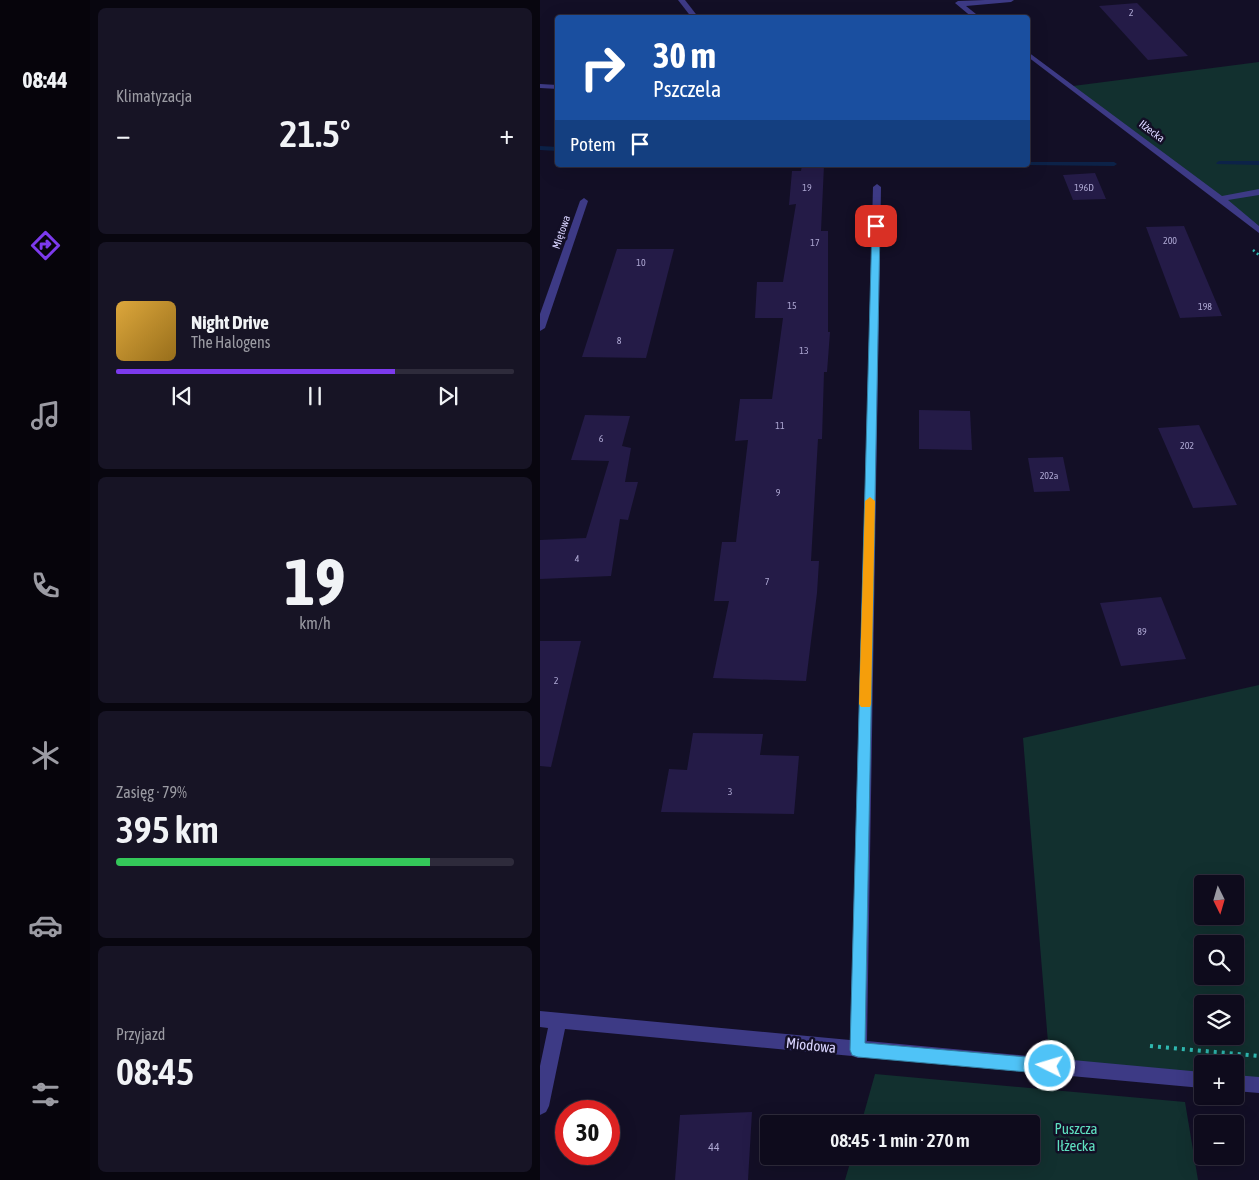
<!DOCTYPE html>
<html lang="pl">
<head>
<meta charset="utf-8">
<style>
  body { margin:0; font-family:"Asap Condensed",sans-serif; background:#171425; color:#f1f3f6; height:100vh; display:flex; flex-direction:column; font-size:19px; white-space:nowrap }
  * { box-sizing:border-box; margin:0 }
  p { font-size:16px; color:#9b9ba3 }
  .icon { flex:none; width:28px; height:28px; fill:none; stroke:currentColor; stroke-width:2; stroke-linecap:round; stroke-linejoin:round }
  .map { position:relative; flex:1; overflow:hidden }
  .side { display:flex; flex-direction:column; gap:8px; padding:8px; background:#08060f; width:450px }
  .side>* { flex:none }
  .banner { position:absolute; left:15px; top:15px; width:475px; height:152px; border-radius:5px; box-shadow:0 5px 20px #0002,0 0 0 1px #2e2b3b; background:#1a4fa0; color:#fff; overflow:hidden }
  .needle { width:32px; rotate:175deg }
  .fabs { position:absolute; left:654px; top:875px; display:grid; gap:10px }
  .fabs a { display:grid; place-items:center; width:50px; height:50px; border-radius:5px; background:#0e0b1c; box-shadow:0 5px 20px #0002,0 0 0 1px #2e2b3b; font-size:25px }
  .speed { position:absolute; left:15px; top:1100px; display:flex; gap:10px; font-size:25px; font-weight:700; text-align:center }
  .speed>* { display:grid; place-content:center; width:65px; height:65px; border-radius:50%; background:#0e0b1c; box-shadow:0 5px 20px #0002,0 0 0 1px #2e2b3b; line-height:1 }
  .speed .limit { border:8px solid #d22; background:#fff; color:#111 }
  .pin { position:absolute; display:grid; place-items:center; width:42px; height:42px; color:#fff; margin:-21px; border-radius:10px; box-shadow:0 2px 8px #0006 }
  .me { position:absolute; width:55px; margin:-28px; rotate:275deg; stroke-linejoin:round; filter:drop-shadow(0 0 4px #0008) }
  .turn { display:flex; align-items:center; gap:18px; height:105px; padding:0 15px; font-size:22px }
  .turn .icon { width:65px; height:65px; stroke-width:2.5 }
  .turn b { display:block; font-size:35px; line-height:42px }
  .then { display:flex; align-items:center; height:48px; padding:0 15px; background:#0003; gap:10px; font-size:19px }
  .big { font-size:38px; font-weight:600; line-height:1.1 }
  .side .widget { flex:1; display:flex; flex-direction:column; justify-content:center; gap:8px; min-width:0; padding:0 18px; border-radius:8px; background:#171425 }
  .side .dial { align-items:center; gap:0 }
  .dial b { font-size:65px; line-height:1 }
  .song { display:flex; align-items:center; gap:15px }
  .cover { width:60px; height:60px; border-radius:8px; background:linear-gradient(135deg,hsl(40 70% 55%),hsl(40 70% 35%)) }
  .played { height:5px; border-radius:2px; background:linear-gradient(90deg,#7c3aed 70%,#2e2b3b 70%) }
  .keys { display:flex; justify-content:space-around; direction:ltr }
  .heat { display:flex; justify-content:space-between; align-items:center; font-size:28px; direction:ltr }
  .charge { height:8px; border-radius:4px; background:linear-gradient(90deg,#34c759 79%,#2e2b3b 0) }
  .trip { position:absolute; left:220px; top:1115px; width:280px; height:50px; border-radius:5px; background:#0e0b1c; box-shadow:0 5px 20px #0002,0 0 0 1px #2e2b3b; font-weight:600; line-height:50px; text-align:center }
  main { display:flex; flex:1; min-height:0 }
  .menu { display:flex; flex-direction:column; width:90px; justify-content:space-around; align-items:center; background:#06040b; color:#9b9ba3 }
  .menu .icon { width:35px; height:35px }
  .menu .selected { color:#7c3aed }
  .menu b { font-size:22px; color:#f1f3f6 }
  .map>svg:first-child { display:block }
  .green { fill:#12302f; fill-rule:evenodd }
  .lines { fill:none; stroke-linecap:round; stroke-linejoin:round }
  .stream { fill:#0c2248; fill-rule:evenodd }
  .building { fill:#241b47 }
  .path-far1 { stroke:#2fb8b0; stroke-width:2.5; stroke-dasharray:2 3; stroke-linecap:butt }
  .path { stroke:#2fb8b0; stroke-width:4; stroke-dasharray:3 5; stroke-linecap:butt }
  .minor { fill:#3d3a85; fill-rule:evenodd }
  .route { fill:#4fc3f7; stroke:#337fa1 }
  .slow { fill:#f59e0b }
  .labels { text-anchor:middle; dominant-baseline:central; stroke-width:5; stroke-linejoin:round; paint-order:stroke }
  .number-label { font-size:10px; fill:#aca6d1 }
  .far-street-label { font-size:11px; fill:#d9d4ff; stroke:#130f26 }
  .near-number-label { font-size:12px; fill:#aca6d1 }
  .near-street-label { font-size:15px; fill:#d9d4ff; stroke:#130f26 }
  .near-park-label { font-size:15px; fill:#5fe0c0; stroke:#130f26 }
</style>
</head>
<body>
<main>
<nav class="menu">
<b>08:44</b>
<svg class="icon selected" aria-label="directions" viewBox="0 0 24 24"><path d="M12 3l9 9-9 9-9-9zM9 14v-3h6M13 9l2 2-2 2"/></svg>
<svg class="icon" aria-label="music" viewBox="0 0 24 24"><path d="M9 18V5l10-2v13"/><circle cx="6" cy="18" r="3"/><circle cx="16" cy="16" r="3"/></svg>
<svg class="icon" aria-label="phone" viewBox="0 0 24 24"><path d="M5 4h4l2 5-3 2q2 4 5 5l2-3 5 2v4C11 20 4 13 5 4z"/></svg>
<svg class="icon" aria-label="climate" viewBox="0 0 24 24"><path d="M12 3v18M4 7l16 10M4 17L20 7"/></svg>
<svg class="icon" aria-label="car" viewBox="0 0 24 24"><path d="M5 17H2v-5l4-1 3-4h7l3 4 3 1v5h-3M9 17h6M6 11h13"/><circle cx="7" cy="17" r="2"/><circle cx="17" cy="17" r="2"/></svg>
<svg class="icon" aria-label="filters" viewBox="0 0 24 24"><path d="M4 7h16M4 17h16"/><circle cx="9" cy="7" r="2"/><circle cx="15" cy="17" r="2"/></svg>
</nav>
<section class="side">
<div class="widget"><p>Klimatyzacja</p>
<div class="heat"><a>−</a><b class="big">21.5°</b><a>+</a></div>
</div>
<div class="widget">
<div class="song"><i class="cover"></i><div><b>Night Drive</b><p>The Halogens</p></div></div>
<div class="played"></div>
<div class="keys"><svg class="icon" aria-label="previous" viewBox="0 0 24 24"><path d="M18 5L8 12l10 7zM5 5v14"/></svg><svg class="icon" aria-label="pause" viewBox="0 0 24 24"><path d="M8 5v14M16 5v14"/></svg><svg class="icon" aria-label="next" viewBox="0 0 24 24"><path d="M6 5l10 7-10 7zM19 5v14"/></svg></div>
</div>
<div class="widget dial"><b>19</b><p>km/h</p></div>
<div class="widget"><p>Zasięg · 79%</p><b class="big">395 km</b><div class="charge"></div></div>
<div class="widget"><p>Przyjazd</p><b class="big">08:45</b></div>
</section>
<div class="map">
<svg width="719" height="1180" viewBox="0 0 719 1180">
  <rect width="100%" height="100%" fill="#130f26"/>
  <g class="green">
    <path d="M719 62V230L533 86Z"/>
    <path d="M719 685V1085L695 1083V1064H662V1080L510 1067 483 738ZM662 884H695V916H662ZM662 944H695V976H662ZM662 1004H695V1036H662Z"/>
    <path d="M335 1074 645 1102 658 1180H305L312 1156H491V1124H321Z"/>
  </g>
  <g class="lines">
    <g class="stream">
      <path d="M0 146 18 147V151L0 150Z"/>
      <path d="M679 161H719V165L677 164 676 163Z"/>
      <path d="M488 162H574L577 164 574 166 486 165H488Z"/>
    </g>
  </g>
  <g class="building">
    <path d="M597 3 648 56 608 60 559 6Z"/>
    <path d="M262 165H284L281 231H288V332H290L287 372H284L282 439H278L271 561H279L277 593 266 681 173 678 189 601H174L182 542H196L208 440 195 441 200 399H232L243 318H215L217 282H243L256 204 249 205 252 171H261Z"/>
    <path d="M555 173 566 199 533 200 523 175Z"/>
    <path d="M644 226 682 316 640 318 606 227Z"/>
    <path d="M77 249H134L106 358 42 357Z"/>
    <path d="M379 410 430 411 432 450 379 449Z"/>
    <path d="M45 415 90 416 82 446 91 448 85 482H98L88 520 80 519 71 576 0 579V540L46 538 69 461 31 460Z"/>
    <path d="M659 425 697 505 653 508 618 428Z"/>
    <path d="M523 457 530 491 494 492 488 458Z"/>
    <path d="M621 597 646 659 581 666 560 603Z"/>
    <path d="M0 641H41L11 767 0 766Z"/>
    <path d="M153 733 223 734 220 755 259 756 254 814 121 812 129 769 147 770Z"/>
    <path d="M212 1112 208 1180H135L140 1115Z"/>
  </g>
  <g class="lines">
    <path class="path-far1" d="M713 250 719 255"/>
    <path class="path" d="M610 1046 719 1056"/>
    <g class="minor">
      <path d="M138 0H145L159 18H152Z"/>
      <path d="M445 0H474L471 2 426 6 441 18H433L415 3 418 1Z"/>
      <path d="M488 52 682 196 719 189V195L688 200 719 226V233L488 57Z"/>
      <path d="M0 84 18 85V89L0 88Z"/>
      <path d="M337 184 341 187 327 1041 662 1072V1088L322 1057 318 1058 312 1056 25 1029 9 1106 6 1112 0 1115V1066L8 1028 0 1027V1011L310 1040 333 187Z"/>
      <path d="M44 198 48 201 5 328 0 331V314L40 201Z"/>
      <path d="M695 1075 719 1077V1093L695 1091Z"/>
    </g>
  </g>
  <path class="route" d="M336 224 340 226 325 1043 510 1059 515 1061 517 1066 515 1072 510 1074 318 1057 312 1055 310 1050 332 226Z"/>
  <path class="slow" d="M330 497 335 501 331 704 330 707H321L319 704 325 501Z"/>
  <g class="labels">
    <g class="number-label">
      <text x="591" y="12">2</text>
      <text x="267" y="187">19</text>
      <text x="544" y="187">196D</text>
      <text x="630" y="240">200</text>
      <text x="275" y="242">17</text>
      <text x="101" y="262">10</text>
      <text x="252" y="305">15</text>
      <text x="665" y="306">198</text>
      <text x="79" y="340">8</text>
      <text x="264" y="350">13</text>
      <text x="240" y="425">11</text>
      <text x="61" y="438">6</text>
      <text x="647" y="445">202</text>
      <text x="509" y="475">202a</text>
      <text x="238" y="492">9</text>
      <text x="37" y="558">4</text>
      <text x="227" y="581">7</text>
      <text x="602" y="631">89</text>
      <text x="16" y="680">2</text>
      <text x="190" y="791">3</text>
    </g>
    <g class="far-street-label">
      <text transform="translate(612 131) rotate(37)">Iłżecka</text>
      <text transform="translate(21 232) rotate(-71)">Miętowa</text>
    </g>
    <g class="near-number-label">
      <text x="174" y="1147">44</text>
    </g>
    <g class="near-street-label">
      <text transform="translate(271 1045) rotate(6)">Miodowa</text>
    </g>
    <g class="near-park-label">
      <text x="536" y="1128">Puszcza<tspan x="536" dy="17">Iłżecka</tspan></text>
    </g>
  </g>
</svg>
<div class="fabs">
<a><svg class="needle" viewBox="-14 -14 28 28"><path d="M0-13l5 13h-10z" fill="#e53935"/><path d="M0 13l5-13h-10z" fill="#9b9ba3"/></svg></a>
<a><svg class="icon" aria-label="search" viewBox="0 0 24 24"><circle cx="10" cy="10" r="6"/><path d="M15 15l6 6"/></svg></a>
<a><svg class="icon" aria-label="layers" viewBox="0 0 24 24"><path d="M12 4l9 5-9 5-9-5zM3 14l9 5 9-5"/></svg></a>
<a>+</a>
<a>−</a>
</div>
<div class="speed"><div class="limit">30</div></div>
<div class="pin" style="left:336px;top:226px;background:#d93025"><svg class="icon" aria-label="arrive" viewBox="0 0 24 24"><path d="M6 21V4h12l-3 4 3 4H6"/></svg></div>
<svg class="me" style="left:510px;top:1066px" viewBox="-20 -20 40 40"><circle r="17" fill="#4fc3f7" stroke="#fff" stroke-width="3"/><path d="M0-11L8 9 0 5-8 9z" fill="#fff"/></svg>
<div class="trip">08:45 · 1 min · 270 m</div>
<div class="banner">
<div class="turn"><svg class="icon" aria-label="right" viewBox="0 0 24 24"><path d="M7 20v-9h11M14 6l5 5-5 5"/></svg><div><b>30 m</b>Pszczela</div></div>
<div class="then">Potem<svg class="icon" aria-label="arrive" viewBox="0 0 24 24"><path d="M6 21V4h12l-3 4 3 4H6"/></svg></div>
</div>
</div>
</main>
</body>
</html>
